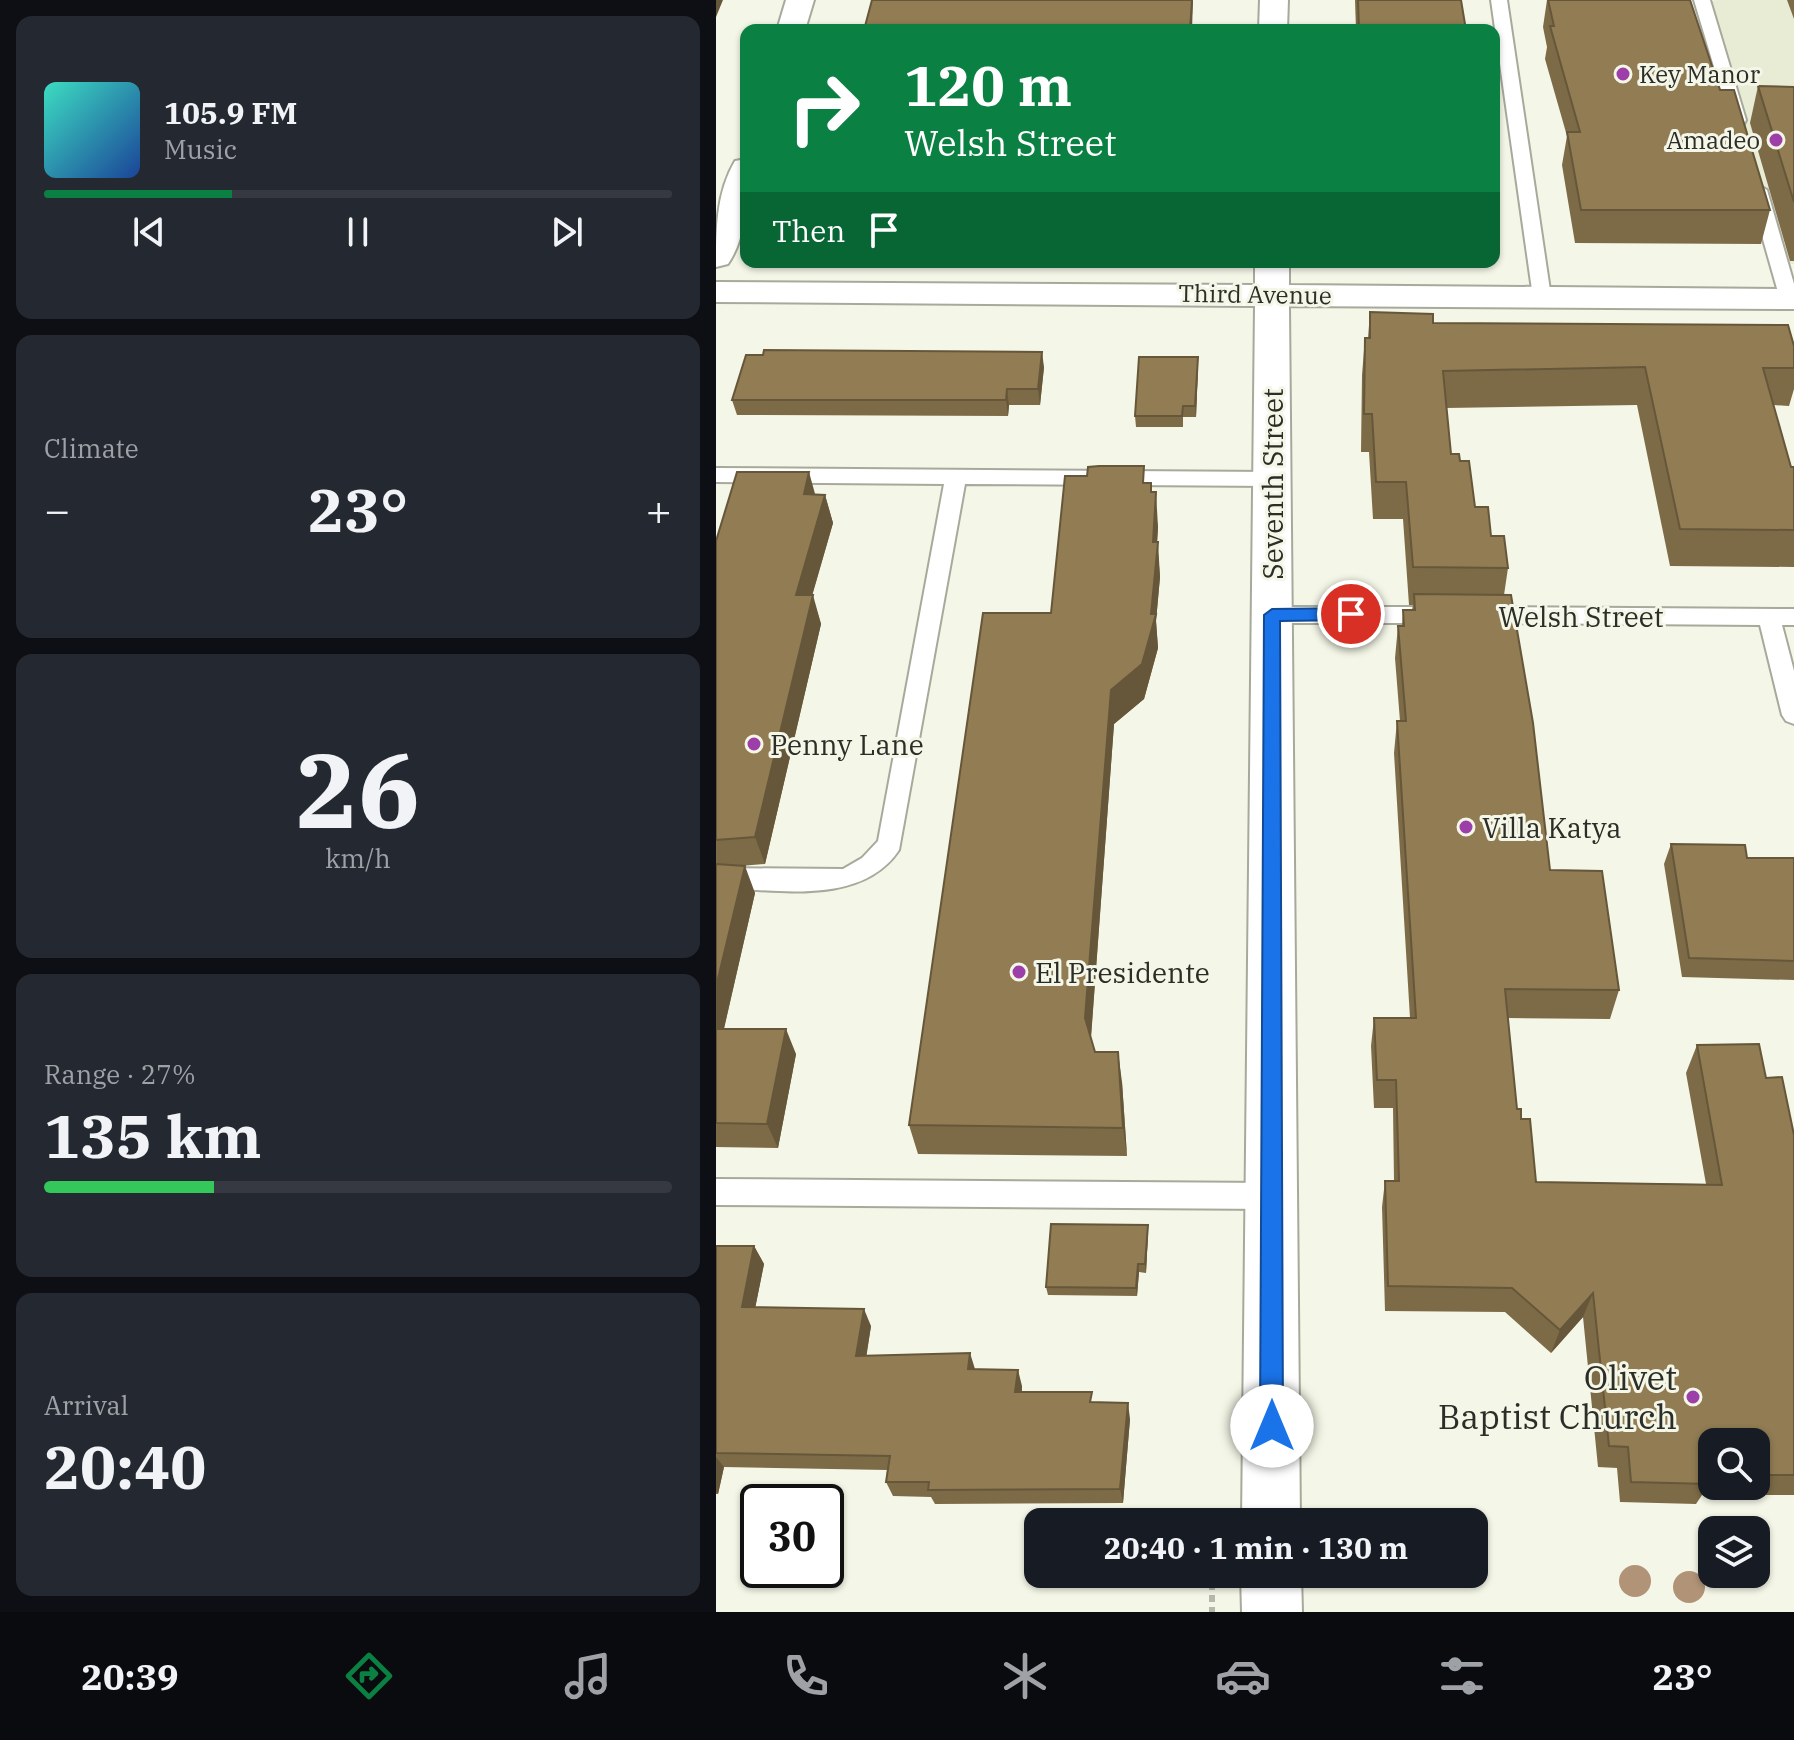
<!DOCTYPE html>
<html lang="en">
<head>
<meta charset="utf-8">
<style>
  body { margin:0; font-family:"IBM Plex Serif",serif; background:#242831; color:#f1f3f6; height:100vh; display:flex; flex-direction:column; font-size:30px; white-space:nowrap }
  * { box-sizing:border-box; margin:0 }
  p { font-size:26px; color:#9ea1a6 }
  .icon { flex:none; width:44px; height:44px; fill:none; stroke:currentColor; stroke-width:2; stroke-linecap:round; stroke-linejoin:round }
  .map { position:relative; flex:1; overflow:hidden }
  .drawer { display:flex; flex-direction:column; gap:16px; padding:16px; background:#0d0f14; width:716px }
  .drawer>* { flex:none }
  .hud { position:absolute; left:24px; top:24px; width:760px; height:244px; border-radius:16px; box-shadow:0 2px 6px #0004; background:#0b8043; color:#fff; overflow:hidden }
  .fabs { position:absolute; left:982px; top:1428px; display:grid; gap:16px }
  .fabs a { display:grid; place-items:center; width:72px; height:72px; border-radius:16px; background:#171b24; box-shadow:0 2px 6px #0004; font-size:40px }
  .speed { position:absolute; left:24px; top:1484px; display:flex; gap:16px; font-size:40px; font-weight:700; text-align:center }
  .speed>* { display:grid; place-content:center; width:104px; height:104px; border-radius:50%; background:#171b24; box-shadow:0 2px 6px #0004; line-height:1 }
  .speed .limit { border:4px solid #111; border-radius:12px; background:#fff; color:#111 }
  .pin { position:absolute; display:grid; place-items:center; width:68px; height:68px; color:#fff; margin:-34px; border:4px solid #fff; border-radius:50%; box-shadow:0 2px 8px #0007 }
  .me { position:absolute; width:88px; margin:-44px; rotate:0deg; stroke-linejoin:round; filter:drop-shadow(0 0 6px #0008) }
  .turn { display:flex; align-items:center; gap:28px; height:168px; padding:0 32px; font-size:36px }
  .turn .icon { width:104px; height:104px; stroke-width:2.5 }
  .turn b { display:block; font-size:56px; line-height:68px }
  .then { display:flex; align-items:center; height:76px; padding:0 32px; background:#0003; gap:16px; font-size:30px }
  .big { font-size:60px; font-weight:800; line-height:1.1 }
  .drawer .tile { flex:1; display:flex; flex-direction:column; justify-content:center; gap:12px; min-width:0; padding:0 28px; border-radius:16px; background:#242831 }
  .drawer .dial { align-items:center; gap:0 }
  .dial b { font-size:104px; line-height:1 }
  .song { display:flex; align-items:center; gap:24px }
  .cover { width:96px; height:96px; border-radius:12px; background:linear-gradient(135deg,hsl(170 70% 55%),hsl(220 70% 35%)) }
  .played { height:8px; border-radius:4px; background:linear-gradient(90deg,#0b8043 30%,#363941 30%) }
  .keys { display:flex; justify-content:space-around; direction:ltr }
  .heat { display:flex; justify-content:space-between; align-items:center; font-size:44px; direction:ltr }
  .charge { height:12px; border-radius:6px; background:linear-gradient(90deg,#34c759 27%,#363941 0) }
  .trip { position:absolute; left:308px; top:1508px; width:464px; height:80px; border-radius:16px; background:#171b24; box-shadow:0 2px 6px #0004; font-weight:800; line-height:80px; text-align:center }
  .tab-bar { display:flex; height:128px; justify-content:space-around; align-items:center; background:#090b0e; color:#9ea1a6 }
  .tab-bar .icon { width:56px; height:56px }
  .tab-bar .active { color:#0b8043 }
  .tab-bar b { font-size:36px; color:#f1f3f6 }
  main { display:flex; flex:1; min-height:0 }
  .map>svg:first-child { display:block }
  .built { fill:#e8ecd5 }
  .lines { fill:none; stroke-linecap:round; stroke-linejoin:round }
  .service-casing { stroke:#a7a99b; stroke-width:4 }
  .minor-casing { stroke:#a7a99b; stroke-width:4 }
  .path { stroke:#b7b8ac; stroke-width:6; stroke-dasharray:7 5; stroke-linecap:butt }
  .service { fill:#fff; fill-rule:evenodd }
  .minor { fill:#fff; fill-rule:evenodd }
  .tree { fill:#b19477 }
  .wall { fill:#7d6b47; fill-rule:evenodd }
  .shaded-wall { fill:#66573a }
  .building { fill:#917c53; stroke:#66573a; stroke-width:2 }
  .route { fill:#1a73e8; stroke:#114b97; stroke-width:2 }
  .poi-dot { fill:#9d3fa8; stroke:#f4f6e7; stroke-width:3 }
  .labels { text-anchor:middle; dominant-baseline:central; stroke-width:6; stroke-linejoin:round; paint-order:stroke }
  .far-poi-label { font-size:24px; fill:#2c2d27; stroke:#f4f6e7; text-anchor:start }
  .far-street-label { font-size:24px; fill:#2c2d27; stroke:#f4f6e7 }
  .street-label { font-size:28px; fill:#2c2d27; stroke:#f4f6e7 }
  .poi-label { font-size:28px; fill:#2c2d27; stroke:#f4f6e7; text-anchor:start }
  .near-poi-label { font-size:34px; fill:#2c2d27; stroke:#f4f6e7; text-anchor:end }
</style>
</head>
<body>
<main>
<section class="drawer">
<div class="tile">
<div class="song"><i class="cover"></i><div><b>105.9 FM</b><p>Music</p></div></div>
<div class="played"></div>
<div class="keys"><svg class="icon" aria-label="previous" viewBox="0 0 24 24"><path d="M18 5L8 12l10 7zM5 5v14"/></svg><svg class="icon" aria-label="pause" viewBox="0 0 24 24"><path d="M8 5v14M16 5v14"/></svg><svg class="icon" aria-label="next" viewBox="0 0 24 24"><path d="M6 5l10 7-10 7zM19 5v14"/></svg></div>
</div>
<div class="tile"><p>Climate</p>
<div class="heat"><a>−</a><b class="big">23°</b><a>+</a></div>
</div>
<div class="tile dial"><b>26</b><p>km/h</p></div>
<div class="tile"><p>Range · 27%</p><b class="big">135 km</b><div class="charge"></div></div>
<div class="tile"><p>Arrival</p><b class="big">20:40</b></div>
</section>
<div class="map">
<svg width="1078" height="1612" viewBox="0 0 1078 1612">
  <rect width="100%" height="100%" fill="#f4f6e7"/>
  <path class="built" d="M1001 0H1078V264L1063 263 987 3Z"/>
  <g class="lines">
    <g class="service-casing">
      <g id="service">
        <path d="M775 0H791L835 297 826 303 817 297Z"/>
        <path d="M978 0H994L1030 120 1028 124 1022 125 1014 120Z"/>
        <path d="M1042 185 1051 190 1078 284V303H1066L1064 299 1033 190Z"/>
        <path d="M0 468 557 472 567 479 557 486 249 484 183 850C145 907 60 889 0 888V868L127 869 146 858 162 841 228 484 0 482Z"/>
        <path d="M556 607H718L729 615 718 623H556L545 615Z"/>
        <path d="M766 607 1078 609V625H1066L1078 671V724L1070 721 1066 715 1044 625 766 623 755 615Z"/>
        <path d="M0 1179 556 1183 566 1187 570 1196 566 1205 556 1209 0 1205Z"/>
      </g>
    </g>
    <g class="minor-casing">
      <g id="minor">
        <path d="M70 0H98L89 30H61Z"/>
        <path d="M544 0H572L571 30H543Z"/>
        <path d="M30 159C30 194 33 233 12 264L0 267C0 231 0 193 19 161Z"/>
        <path d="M539 262H573V285L1078 289V309L573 306 584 1522H526L539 306 0 302V282L539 285Z"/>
        <path d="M525 1574H585L586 1612H526Z"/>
      </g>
    </g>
    <path class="path" d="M496 1583V1612"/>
    <use href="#service" class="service"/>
    <use href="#minor" class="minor"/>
  </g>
  <g class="tree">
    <circle cx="919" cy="1581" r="16"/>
    <circle cx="973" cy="1587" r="16"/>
  </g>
  <g class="wall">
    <path d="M639 0H745L750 30H640Z"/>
    <path d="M831 0H974L1004 90 1054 210 1045 244 859 243 846 165 851 136 829 59 831 47 827 27Z"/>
    <path d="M1071 0H1078V19Z"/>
    <path d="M1042 86 1078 87V261H1074L1034 123Z"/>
    <path d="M654 312 717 323 1078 346V389L1073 406 1057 405 1075 467H1078V567L954 566 921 405 730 408 735 454 744 461 759 507 792 568 788 595 834 870 903 990 894 1019 792 1018 801 1109 805 1119 820 1182 990 1184 970 1073 981 1045 1050 1078 1078 1135V1495H986L980 1504 904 1502 901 1468 882 1467 867 1317 835 1353 789 1312 669 1311 666 1207 669 1181H678L677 1108H658L655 1046 658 1018H694L678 753 681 721H684L679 658 682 626H686L687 610H696L697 605H693L687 519H657L653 452H645L646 375 649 338H652ZM996 1442H1040V1486H996Z"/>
    <path d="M328 367 324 405H293L292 416 21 415 16 400Z"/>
    <path d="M482 368 480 417H467V427H420L419 416Z"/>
    <path d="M371 476 429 483 436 492 442 527 441 542 444 577 440 621 442 648 428 699 398 724 375 1038 379 1052 406 1082 411 1156 202 1154 193 1125 335 613Z"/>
    <path d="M99 495H109L117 523 96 595 105 624 49 864 24 866 39 893 8 1029 80 1054 62 1148 0 1147V541Z"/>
    <path d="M955 844 1031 858H1078V980L966 977 948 864Z"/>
    <path d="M432 1234 430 1273 423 1272 421 1296 332 1295 330 1287Z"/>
    <path d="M0 1246H38L48 1264 39 1308 155 1326 150 1356 259 1369 306 1386V1392L378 1402 414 1419 407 1503 219 1504 215 1497 177 1496 170 1482 171 1470 8 1467 2 1494H0Z"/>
  </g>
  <g class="shaded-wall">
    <path d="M0 0H7L0 17Z"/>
    <path d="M476 0H477L476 30H474Z"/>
    <path d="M326 352 328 367 324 405 322 389Z"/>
    <path d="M482 357V368L480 417 479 406Z"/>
    <path d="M291 389 293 405 292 416 290 400Z"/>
    <path d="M93 472 101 501 88 494Z"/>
    <path d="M440 492 442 527 440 562 442 542 444 577 440 621 442 648 428 699 398 724 374 1049 369 1018 395 690 435 614 437 542Z"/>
    <path d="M109 495 117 523 88 624 80 595Z"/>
    <path d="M97 595 105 624 49 864 39 837Z"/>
    <path d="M29 866 39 893 2 1054 0 1049V987Z"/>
    <path d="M70 1029 80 1054 62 1148 51 1124Z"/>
    <path d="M402 1052 406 1082 411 1156 407 1128Z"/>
    <path d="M432 1225V1234L430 1273 429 1264Z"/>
    <path d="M38 1246 48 1264 36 1324 26 1307Z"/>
    <path d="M422 1264 423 1272 421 1296 420 1288Z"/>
    <path d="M877 1293 867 1317 835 1353 844 1330Z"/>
    <path d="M148 1309 155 1326 148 1372 140 1356Z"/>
    <path d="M254 1353 259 1369H252Z"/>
    <path d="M302 1370 306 1386 304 1407 299 1392Z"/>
    <path d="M412 1403 414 1419 407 1503 404 1489Z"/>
    <path d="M0 1457 8 1467 2 1494 0 1491Z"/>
  </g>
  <g class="building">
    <path d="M156 0H476L474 30H148Z"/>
    <path d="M642 0H745L750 30H643Z"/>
    <path d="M832 0H974L1004 90H1018L1054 210H865L851 132H864L834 26H838Z"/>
    <path d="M1042 86 1078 87V202Z"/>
    <path d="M654 312 717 314V323L1072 325 1078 346V368H1047L1075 467H1078V530L964 529 929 367 727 371 735 454H743L744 461H753L759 507H772L775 536H788L792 568 697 567 690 482H660L656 414H648L649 338H654Z"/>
    <path d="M48 350 326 352 322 389H291L290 400H16L30 355H47Z"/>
    <path d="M423 357H482L479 406H467L466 416H419Z"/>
    <path d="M383 466H428L427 483H435V492H440L437 542H442L435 614H440L426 664 395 690 369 1018 379 1052H402L407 1128 193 1125 267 613H335L349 476H371L372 467Z"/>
    <path d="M21 472H93L88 494 109 495 80 595H97L39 837 0 840V541Z"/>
    <path d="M698 594 795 595 817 723 834 870 886 871 903 990 789 989 801 1109H805V1119H814L820 1182 1006 1185 981 1045 1043 1044 1050 1078 1066 1077 1078 1135V1475H1040V1442H996V1475H993V1484L915 1482 912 1447 893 1446 877 1293 844 1330 796 1288 672 1286 669 1181H683L680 1080H661L658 1018H700L681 721H690L682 626H688L687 610H699Z"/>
    <path d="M955 844 1029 845 1031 858H1078V961L973 958Z"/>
    <path d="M0 864 29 866 0 987Z"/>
    <path d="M0 1029H70L51 1124 0 1123Z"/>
    <path d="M335 1224 432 1225 429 1264H422L420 1288 330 1287Z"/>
    <path d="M0 1246H38L26 1307 148 1309 140 1356 254 1353 252 1369 302 1370 299 1392H376L374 1402 412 1403 404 1489 212 1490 213 1482H170L174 1456 0 1453Z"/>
  </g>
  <path class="route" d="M635 608 643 614 635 620 564 621 567 1426 564 1434 556 1438 547 1434 544 1426 548 615 556 609Z"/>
  <g class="poi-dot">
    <circle cx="907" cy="74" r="8"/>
    <circle cx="1060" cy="140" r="8"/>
    <circle cx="38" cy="744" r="8"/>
    <circle cx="750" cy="827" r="8"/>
    <circle cx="303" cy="972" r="8"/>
    <circle cx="977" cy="1397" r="8"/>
  </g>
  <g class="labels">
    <g class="far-poi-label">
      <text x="923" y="74">Key Manor</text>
      <text x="1044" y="140" text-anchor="end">Amadeo</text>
    </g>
    <g class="far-street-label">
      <text transform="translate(539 294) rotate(1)">Third Avenue</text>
    </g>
    <g class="street-label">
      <text transform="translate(556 484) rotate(-90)">Seventh Street</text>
      <text x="865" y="616">Welsh Street</text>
    </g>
    <g class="poi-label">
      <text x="54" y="744">Penny Lane</text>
      <text x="766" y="827">Villa Katya</text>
      <text x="319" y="972">El Presidente</text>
    </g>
    <g class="near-poi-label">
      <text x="961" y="1377">Olivet<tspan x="961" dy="39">Baptist Church</tspan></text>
    </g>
  </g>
</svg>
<div class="fabs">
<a><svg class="icon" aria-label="search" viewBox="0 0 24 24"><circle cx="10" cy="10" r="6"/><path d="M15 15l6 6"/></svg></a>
<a><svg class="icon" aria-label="layers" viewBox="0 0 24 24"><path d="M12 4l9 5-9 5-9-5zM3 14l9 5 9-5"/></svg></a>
</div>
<div class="speed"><div class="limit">30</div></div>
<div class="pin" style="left:635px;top:614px;background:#d93025"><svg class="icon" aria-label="arrive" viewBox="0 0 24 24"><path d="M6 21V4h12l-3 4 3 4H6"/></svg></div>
<svg class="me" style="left:556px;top:1426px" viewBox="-20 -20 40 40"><circle r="19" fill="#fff"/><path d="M0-13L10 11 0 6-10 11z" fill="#1a73e8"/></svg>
<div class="trip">20:40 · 1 min · 130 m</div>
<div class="hud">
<div class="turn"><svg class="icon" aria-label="right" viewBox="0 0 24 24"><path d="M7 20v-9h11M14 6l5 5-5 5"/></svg><div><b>120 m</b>Welsh Street</div></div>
<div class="then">Then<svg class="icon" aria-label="arrive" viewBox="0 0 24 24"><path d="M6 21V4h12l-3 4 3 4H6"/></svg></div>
</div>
</div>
</main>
<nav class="tab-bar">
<b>20:39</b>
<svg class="icon active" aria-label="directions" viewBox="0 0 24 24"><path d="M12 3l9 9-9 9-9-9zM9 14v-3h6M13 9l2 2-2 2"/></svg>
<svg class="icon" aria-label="music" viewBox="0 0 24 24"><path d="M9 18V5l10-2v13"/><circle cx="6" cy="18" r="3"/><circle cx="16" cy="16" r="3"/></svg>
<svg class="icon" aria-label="phone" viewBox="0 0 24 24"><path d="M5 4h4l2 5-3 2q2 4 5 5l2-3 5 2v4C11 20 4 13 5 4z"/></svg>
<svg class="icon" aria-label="climate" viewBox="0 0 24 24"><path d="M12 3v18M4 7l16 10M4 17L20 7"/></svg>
<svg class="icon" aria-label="car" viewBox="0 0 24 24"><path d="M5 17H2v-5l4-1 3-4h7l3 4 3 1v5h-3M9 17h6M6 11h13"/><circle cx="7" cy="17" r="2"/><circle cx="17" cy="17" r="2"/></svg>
<svg class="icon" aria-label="filters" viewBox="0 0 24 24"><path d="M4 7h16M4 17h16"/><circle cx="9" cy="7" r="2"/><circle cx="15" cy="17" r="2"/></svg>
<b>23°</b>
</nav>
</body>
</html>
